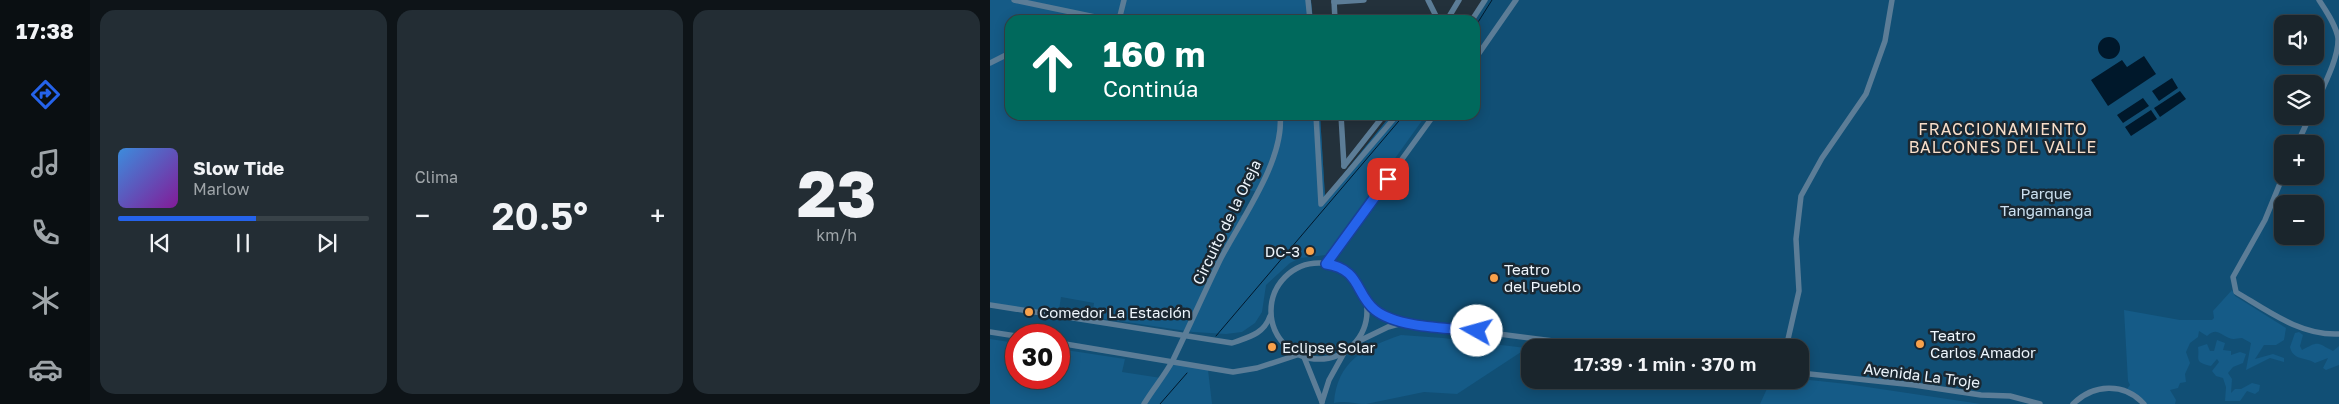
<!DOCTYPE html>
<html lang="es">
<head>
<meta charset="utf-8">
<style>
  body { margin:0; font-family:"Golos Text",sans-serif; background:#232d34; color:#f1f3f6; height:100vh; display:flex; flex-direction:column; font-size:19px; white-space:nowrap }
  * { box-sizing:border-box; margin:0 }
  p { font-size:16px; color:#9fa5a9 }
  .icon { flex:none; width:28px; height:28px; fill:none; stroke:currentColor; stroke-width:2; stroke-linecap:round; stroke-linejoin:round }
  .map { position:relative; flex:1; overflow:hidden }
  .details { display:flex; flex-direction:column; gap:10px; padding:10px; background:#0e1418; width:900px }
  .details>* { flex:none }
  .top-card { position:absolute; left:15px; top:15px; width:475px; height:105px; border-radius:15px; box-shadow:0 2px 12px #0003,0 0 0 1px #384248; background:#00695c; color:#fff; overflow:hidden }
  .controls { position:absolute; left:1284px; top:15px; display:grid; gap:10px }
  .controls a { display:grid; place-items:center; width:50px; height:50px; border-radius:10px; background:#1a252c; box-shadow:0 2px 12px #0003,0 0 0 1px #384248; font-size:25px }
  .speed { position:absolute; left:15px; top:324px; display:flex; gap:10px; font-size:25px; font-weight:700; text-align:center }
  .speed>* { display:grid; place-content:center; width:65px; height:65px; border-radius:50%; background:#1a252c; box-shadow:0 2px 12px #0003,0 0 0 1px #384248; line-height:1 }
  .speed .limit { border:8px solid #d22; background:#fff; color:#111 }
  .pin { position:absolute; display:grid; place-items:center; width:42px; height:42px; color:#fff; margin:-21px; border-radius:10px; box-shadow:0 2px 8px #0006 }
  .me { position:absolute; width:55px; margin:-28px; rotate:277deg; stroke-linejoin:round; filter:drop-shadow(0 0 4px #0008) }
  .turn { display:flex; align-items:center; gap:18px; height:105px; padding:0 15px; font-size:22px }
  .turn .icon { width:65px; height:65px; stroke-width:2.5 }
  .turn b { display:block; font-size:35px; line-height:42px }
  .big { font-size:38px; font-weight:600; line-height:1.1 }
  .details .card { flex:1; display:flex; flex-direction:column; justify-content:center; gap:8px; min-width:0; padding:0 18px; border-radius:15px; background:#232d34 }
  .details .dial { align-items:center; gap:0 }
  .dial b { font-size:65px; line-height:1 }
  .song { display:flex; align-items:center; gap:15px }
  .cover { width:60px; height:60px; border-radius:8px; background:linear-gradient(135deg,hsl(210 70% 55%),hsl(290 70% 35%)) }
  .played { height:5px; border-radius:2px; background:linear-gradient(90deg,#2563eb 55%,#384248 55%) }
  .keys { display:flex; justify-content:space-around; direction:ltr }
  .heat { display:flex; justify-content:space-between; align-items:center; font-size:28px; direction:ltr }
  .details .tiles { flex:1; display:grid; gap:10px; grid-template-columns:repeat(3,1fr) }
  .trip { position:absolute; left:531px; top:339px; width:288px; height:50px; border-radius:15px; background:#1a252c; box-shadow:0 2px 12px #0003,0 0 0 1px #384248; font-weight:600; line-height:50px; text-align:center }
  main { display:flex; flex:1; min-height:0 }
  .tabs { display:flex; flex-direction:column; width:90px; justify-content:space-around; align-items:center; background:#0a0f12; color:#9fa5a9 }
  .tabs .icon { width:35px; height:35px }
  .tabs .selected { color:#2563eb }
  .tabs b { font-size:22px; color:#f1f3f6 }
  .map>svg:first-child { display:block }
  .green { fill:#114f75; fill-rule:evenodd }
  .forest { fill:#155b87; fill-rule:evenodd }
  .water { fill:#00182b }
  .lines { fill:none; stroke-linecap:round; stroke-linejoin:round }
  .stream { stroke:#00182b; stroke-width:1 }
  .street { stroke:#5c7d97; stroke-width:5.5 }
  .route-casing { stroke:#184099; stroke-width:12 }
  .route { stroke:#2563eb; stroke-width:9 }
  .poi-dot { fill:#f8a14b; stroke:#1a2731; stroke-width:2 }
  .labels { text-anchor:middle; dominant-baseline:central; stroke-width:5; stroke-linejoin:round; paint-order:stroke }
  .park-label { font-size:15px; fill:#cce0f0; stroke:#1a2731 }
  .street-label { font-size:15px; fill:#eef6fd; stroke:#1a2731 }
  .poi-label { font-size:15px; fill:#eef6fd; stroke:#1a2731; text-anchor:start }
  .neighbourhood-label { font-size:16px; letter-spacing:1px; fill:#f8dec9; stroke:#1a2731 }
</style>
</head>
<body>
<main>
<nav class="tabs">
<b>17:38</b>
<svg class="icon selected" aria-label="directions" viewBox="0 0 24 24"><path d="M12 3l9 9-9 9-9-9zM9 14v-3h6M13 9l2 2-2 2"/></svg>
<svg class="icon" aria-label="music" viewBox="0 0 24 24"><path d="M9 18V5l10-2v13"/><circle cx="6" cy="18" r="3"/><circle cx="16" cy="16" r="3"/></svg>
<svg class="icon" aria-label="phone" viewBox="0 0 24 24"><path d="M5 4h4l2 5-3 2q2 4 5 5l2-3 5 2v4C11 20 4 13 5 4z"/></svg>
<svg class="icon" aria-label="climate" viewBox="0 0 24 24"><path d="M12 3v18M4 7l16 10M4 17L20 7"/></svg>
<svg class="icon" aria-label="car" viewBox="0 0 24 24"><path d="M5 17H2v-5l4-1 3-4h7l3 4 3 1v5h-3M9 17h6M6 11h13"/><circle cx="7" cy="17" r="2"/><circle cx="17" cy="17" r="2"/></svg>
</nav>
<section class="details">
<div class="tiles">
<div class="card">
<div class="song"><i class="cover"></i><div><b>Slow Tide</b><p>Marlow</p></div></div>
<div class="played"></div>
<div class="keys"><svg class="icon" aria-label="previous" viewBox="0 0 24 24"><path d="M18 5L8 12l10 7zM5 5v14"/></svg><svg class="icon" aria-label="pause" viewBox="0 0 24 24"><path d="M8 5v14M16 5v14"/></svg><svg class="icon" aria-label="next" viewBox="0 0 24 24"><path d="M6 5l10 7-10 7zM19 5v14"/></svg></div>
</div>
<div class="card"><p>Clima</p>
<div class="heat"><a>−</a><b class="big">20.5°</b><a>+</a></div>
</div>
<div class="card dial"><b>23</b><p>km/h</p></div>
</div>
</section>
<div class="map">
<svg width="1349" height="404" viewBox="0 0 1349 404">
  <rect width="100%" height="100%" fill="#23313b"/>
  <path class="green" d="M0 0H321L20 20V115H330L335 197 401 115H485V20L493 0H1349V404H0ZM1292 24H1325V56H1292ZM1292 84H1325V116H1292ZM1292 144H1325V176H1292ZM1292 204H1325V236H1292ZM26 335H69V378H26ZM540 348H810V380H540Z"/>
  <g class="forest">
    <path d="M0 0H321L323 20H20V115H330L335 197 401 115H436L336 255 310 258 300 263 276 285 272 312 265 323 252 332 236 334 203 332 102 317 104 303 71 297 68 316 0 305ZM255 190 265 191 254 215 245 216 240 215 247 196Z"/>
    <path d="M1242 290 1245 296 1296 328 1294 340 1286 345H1274L1265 359 1283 354 1294 358V362L1280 358 1256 370 1261 343 1252 338C1247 338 1244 340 1239 338 1230 335 1227 327 1217 336L1209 331 1208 337 1200 343 1196 352 1200 363 1195 374 1196 382 1190 383 1188 388 1180 390 1186 400 1185 404H1155L1137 389 1140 385 1138 381 1134 310 1190 320H1222L1224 318 1223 311Z"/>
    <path d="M1309 332 1313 335 1310 346 1312 350C1329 341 1326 342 1343 351L1349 346V365L1336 370 1333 368 1338 358 1325 363C1317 357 1303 361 1300 347L1305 333Z"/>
    <path d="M411 335 453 338 537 348 467 394 434 392 376 404C364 404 356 400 344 403 347 361 375 347 411 335Z"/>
    <path d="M0 339 26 343V378H69V349L135 359 132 372 171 378 181 363 218 370 222 404H0Z"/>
    <path d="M1227 340 1235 343 1233 350 1241 351V355L1250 352 1256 354 1253 363 1243 367 1238 373 1242 379 1241 393 1245 389H1251L1262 383 1270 385 1269 391 1265 394 1257 391 1250 401H1235L1236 387 1233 378 1226 376 1222 371 1229 362 1227 359 1221 366C1203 362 1210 359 1208 347L1217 344 1220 351H1224Z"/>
    <path d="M810 379 857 384 991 404H770L781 380Z"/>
  </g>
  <g class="water">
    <circle cx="1119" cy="48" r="11"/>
    <path d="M1154 56 1166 74 1118 106 1101 80 1132 60 1137 67Z"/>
    <path d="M1182 78 1188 88 1169 101 1162 91Z"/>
    <path d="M1190 91 1196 99 1170 117 1164 108Z"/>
    <path d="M1153 98 1159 106 1133 123 1127 115Z"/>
    <path d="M1161 110 1167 119 1141 136 1135 127Z"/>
  </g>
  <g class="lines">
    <g class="stream">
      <path d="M485 27 502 0"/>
      <path d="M226 336 414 115"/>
      <path d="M170 404 197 373"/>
    </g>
    <g class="street">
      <path d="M24 0 105 17 109 20"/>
      <path d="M318 0 320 20"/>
      <path d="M344 0 345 20"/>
      <path d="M438 0 448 20"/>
      <path d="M344 2 374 0"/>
      <path d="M129 20 134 0"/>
      <path d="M457 20 469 0"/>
      <path d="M482 20 495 0"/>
      <path d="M485 59 526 0"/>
      <path d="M0 63 20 53"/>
      <path d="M1325 105C1333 87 1349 58 1348 38 1346 25 1336 11 1329 0"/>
      <path d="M326 115 331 204 407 115"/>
      <path d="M351 115 354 166"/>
      <path d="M1307 144 1320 116"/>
      <path d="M354 166 394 115"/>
      <path d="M1293 176 1275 220 1243 277 1246 292C1278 311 1311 336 1349 334"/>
      <circle cx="329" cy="311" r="48"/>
      <path d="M336 264 444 115"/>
      <path d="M376 298 385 310 416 322 618 348"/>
      <path d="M0 305 242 343C259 337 274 334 280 316"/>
      <path d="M0 332 26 336"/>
      <path d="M367 342 398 327 416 322"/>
      <path d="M69 343 243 372 267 368 307 355"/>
      <path d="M796 348 809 291 806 239 811 196 832 158 876 94 895 41 902 0"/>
      <path d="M314 357 332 402"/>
      <path d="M810 373 924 385 991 395 1020 396 1050 404"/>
      <path d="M332 402 339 380 354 353"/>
      <path d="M154 404C163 389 175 375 183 360 199 327 214 293 230 260 250 221 295 160 290 115"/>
      <path d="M1083 404C1103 384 1134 382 1154 404"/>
    </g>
  </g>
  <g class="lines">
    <g class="route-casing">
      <path id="route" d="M398 179 336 264C371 269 365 294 385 310 407 328 459 328 487 331"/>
    </g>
    <use href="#route" class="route"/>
  </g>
  <g class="poi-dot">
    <circle cx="320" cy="251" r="5"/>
    <circle cx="504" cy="278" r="5"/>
    <circle cx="39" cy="312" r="5"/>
    <circle cx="930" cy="344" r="5"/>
    <circle cx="282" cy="347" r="5"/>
  </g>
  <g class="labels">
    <g class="park-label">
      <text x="1056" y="193">Parque<tspan x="1056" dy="17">Tangamanga</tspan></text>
    </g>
    <g class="street-label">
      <text transform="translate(236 222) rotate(-64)">Circuito de la Oreja</text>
      <text transform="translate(932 375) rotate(7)">Avenida La Troje</text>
    </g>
    <g class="poi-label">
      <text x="310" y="251" text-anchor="end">DC-3</text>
      <text x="514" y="269">Teatro<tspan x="514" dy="17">del Pueblo</tspan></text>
      <text x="49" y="312">Comedor La Estación</text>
      <text x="940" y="335">Teatro<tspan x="940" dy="17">Carlos Amador</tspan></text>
      <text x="292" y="347">Eclipse Solar</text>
    </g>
    <g class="neighbourhood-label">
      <text x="1013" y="129">FRACCIONAMIENTO<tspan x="1013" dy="18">BALCONES DEL VALLE</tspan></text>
    </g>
  </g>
</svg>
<div class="controls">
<a><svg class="icon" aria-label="sound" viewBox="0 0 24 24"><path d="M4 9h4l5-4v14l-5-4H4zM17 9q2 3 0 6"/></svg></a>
<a><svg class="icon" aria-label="layers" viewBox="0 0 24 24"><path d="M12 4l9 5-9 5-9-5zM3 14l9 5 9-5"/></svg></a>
<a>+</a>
<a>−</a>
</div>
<div class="speed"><div class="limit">30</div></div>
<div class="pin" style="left:398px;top:179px;background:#d93025"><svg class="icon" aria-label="arrive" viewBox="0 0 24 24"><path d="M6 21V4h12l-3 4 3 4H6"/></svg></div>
<svg class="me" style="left:487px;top:331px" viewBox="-20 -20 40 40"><circle r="19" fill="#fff"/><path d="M0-13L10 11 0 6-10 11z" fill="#2563eb"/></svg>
<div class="trip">17:39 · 1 min · 370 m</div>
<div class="top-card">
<div class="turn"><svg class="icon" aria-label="ahead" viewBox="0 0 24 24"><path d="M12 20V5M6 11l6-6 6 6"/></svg><div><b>160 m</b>Continúa</div></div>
</div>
</div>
</main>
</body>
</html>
